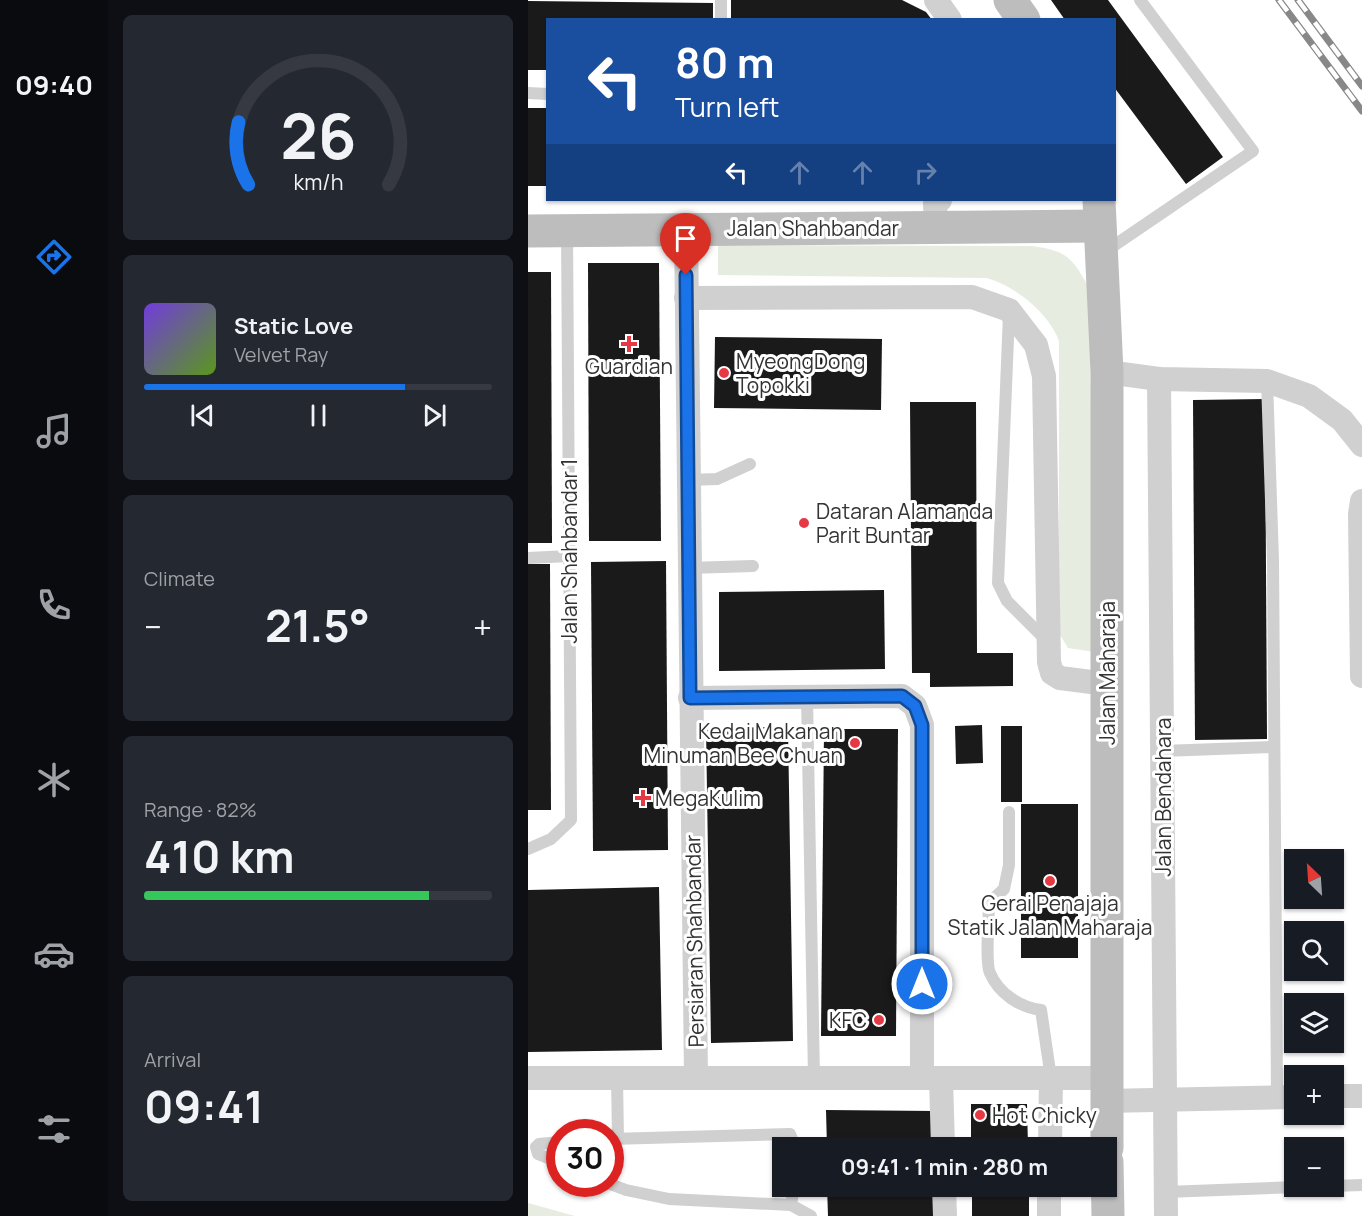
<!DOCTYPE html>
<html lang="en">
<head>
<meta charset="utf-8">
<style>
  body { margin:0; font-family:Manrope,sans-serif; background:#242831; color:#f1f3f6; height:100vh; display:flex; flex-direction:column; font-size:22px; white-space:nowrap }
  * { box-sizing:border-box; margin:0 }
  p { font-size:20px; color:#9ea1a6 }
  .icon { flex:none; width:33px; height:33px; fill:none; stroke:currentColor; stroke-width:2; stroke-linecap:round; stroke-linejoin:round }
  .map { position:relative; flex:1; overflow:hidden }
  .panel { display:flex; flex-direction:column; gap:15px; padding:15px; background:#0d0f14; width:420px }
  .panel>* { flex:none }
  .top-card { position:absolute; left:18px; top:18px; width:570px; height:183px; border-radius:0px; box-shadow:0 2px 4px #0004; background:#1a4fa0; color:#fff; overflow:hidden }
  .needle { width:39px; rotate:335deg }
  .fabs { position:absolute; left:756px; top:849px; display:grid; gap:12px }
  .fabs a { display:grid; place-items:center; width:60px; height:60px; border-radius:0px; background:#171b24; box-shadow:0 2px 4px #0004; font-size:30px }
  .speed { position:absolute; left:18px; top:1119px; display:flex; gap:12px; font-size:30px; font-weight:700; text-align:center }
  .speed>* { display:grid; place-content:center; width:78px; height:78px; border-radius:50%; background:#171b24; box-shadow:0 2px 4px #0004; line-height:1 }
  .speed .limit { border:9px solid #d22; background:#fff; color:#111 }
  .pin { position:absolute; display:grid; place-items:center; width:51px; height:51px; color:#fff; margin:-62px -26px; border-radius:50% 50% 50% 0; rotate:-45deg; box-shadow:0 0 6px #0007 }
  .pin .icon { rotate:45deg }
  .me { position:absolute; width:66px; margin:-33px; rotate:0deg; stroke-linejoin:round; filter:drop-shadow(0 0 4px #0008) }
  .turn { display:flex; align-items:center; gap:21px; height:126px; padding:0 30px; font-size:27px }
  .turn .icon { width:78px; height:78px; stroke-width:2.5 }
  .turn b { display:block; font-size:42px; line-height:51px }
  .lanes { display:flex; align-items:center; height:57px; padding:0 30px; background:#0003; justify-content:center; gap:30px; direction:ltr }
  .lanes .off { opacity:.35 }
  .big { font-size:45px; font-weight:700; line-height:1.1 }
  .panel .card { flex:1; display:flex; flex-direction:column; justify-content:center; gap:9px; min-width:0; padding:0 21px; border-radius:9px; background:#242831 }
  .panel .dial { align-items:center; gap:0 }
  .dial svg { height:156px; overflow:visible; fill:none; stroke:#363941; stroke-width:7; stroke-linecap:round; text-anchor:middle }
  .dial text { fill:#f1f3f6; stroke:none }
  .song { display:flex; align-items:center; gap:18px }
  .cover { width:72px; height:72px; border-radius:9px; background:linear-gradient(135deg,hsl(260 70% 55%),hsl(90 70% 35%)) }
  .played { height:6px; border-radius:3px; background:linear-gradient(90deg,#1a73e8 75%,#363941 75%) }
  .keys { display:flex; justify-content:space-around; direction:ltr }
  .heat { display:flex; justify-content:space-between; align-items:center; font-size:33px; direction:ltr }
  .charge { height:9px; border-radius:4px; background:linear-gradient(90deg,#34c759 82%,#363941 0) }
  .trip { position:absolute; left:244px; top:1137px; width:345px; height:60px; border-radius:0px; background:#171b24; box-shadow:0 2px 4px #0004; font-weight:700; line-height:60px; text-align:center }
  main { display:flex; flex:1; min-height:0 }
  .tab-bar { display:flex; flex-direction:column; width:108px; justify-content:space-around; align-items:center; background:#090b0e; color:#9ea1a6 }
  .tab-bar .icon { width:42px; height:42px }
  .tab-bar .active { color:#1a73e8 }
  .tab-bar b { font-size:27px; color:#f1f3f6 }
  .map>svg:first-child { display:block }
  .green { fill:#e6ecdf }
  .building { fill:#1a1a1a }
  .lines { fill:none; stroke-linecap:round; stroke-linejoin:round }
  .lane { stroke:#d0d0d0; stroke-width:12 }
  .street { stroke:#d0d0d0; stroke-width:24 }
  .secondary { stroke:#bdbdbd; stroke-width:33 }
  .rail-casing { stroke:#888; stroke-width:7 }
  .rail { stroke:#fff; stroke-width:4.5; stroke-dasharray:14; stroke-linecap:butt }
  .route-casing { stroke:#114b97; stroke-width:15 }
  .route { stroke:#1a73e8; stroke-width:10 }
  .poi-dot { fill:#e63946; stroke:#fff; stroke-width:2 }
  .labels { text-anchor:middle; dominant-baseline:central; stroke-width:6; stroke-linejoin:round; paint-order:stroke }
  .street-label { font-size:21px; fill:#333; stroke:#fff }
  .poi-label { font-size:21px; fill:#333; stroke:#fff; text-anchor:start }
</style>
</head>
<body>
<main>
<nav class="tab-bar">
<b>09:40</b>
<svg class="icon active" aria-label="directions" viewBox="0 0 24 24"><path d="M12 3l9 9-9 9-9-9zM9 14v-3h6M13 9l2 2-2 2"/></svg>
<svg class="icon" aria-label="music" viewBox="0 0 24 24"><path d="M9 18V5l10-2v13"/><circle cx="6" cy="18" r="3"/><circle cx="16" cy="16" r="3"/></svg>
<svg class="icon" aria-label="phone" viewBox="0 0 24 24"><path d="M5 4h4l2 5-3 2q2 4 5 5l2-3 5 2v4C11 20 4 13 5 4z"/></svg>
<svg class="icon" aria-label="climate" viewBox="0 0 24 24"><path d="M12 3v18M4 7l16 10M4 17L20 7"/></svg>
<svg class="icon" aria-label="car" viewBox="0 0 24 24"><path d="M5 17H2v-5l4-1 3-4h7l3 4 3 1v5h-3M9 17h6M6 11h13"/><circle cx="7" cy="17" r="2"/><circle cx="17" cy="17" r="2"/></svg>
<svg class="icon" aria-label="filters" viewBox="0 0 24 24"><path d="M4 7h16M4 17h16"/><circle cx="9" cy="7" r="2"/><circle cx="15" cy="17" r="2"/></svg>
</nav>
<section class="panel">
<div class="card dial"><svg viewBox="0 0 100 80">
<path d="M14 69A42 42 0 1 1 86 69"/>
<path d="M14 69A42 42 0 0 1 9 37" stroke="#1a73e8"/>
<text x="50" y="56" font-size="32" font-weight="700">26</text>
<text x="50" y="72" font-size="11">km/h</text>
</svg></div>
<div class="card">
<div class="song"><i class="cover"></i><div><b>Static Love</b><p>Velvet Ray</p></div></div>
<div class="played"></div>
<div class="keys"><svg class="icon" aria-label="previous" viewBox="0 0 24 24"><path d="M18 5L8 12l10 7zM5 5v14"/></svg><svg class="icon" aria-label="pause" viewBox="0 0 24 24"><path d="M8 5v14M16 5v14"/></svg><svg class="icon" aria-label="next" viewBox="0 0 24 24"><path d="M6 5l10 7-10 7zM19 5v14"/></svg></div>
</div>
<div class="card"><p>Climate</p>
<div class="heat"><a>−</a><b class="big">21.5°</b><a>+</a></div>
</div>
<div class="card"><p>Range · 82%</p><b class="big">410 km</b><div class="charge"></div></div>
<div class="card"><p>Arrival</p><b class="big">09:41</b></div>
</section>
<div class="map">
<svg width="834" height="1216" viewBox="0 0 834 1216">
  <rect width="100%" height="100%" fill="#fff"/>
  <g class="green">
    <path d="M190 245 504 246C539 251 544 257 561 288L567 652 540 648 531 633V341C521 313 486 285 458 278L190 275Z"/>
    <path d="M0 1203 47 1216H0Z"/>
  </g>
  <g class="building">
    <path d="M203 0H374L398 12 404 20H203Z"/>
    <path d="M523 0H580L695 157 658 184 586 87V20H537Z"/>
    <path d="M0 1 185 3V20H20V70H0Z"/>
    <rect x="0" y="108" width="20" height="78"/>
    <path d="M60 263H131L133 541H61Z"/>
    <path d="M0 272H23L24 543H0Z"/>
    <path d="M187 337 354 339 353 410 186 408Z"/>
    <path d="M737 399 739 739 667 740 665 400Z"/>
    <path d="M382 402H448L449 653H485V686L402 687V673H384Z"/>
    <path d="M138 561 140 850 65 851 63 562Z"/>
    <path d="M0 564H22L23 810H0Z"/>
    <path d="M356 590 357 669 191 671V592Z"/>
    <path d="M454 725 455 763 428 764 427 726Z"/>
    <rect x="473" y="726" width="21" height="76"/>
    <path d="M260 727 265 1041 183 1043 178 728Z"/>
    <path d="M296 729H370L368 1036H293Z"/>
    <rect x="493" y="804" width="57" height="154"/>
    <path d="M131 887 134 1050 0 1052V890Z"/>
    <path d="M443 1104H499L500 1148H443Z"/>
    <path d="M298 1110 406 1111V1148H299Z"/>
    <path d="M299 1186H407V1216H300Z"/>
    <rect x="444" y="1186" width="57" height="30"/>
  </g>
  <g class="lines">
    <g class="lane">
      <path d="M193 20V0"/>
      <path d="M0 93 20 94"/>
      <path d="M578 251 725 151 612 0"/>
      <path d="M481 314 470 583 479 601 519 641"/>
      <path d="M739 381 745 560 749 1098"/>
      <path d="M160 480 189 479 222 464"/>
      <path d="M0 558 41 556"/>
      <path d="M161 568 225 566"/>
      <path d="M279 697 286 1078"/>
      <path d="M634 751 746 747"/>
      <path d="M481 812V865L476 889 461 903C461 917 457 963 462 973 471 994 492 1007 513 1010L523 1078"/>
      <path d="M0 849 23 839 43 820 39 231"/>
      <path d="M89 1078 90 1139"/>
      <path d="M82 1139 262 1134 268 1148"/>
      <path d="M32 1142 11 1144 8 1147 10 1154 32 1163"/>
      <path d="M82 1184 98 1190 141 1199 263 1205 283 1216"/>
      <path d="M806 1186 834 1185"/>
      <path d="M638 1192 796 1186"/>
      <path d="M263 1205 266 1186"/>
    </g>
    <g class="street">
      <path d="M408 0 422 20"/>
      <path d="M408 227 407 204 412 200"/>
      <path d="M158 229 168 1078"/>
      <path d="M158 298 444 297 481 310 508 345 516 376 521 662 524 673 532 678 579 684"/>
      <path d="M579 372 631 379 739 381 781 396 814 420 834 445"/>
      <path d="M631 379 638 1216"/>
      <path d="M834 501 832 514 834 676"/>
      <path d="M162 698 374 696 387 706 394 725V1078"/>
      <path d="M0 1078H578"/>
      <path d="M413 1078 415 1148"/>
      <path d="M806 1096H834"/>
      <path d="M578 1101 766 1097"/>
      <path d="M522 1148 523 1078"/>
      <path d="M416 1186 417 1216"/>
      <path d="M521 1216V1186"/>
    </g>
    <g class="secondary">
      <path d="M482 0 496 20"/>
      <path d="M571 200 579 372V1148"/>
      <path d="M0 231 571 226"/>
      <path d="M579 1162 580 1216"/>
    </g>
    <g class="rail-casing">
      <g id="rail">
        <path d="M751 0 834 111"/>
        <path d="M770 0 834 86"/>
      </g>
    </g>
    <use href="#rail" class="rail"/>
  </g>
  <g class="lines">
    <g class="route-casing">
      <path id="route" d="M158 275 162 698 374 696 387 706 394 725V984"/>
    </g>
    <use href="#route" class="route"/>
  </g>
  <g class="poi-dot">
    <path d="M98 335h6v6h6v6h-6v6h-6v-6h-6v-6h6z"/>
    <circle cx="196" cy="373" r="6"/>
    <circle cx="276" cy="523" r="6"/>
    <circle cx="327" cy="743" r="6"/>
    <path d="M112 789h6v6h6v6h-6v6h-6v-6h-6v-6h6z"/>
    <circle cx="522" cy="881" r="6"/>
    <circle cx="351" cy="1020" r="6"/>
    <circle cx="452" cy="1115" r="6"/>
  </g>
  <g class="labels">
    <g class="street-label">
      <text x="285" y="228">Jalan Shahbandar</text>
      <text transform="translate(41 551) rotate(-90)">Jalan Shahbandar 1</text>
      <text transform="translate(579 673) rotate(-90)">Jalan Maharaja</text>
      <text transform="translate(635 797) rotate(-90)">Jalan Bendahara</text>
      <text transform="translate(166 941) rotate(-91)">Persiaran Shahbandar</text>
    </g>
    <g class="poi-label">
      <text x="208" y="361">MyeongDong<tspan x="208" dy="24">Topokki</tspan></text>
      <text x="101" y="366" text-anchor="middle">Guardian</text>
      <text x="288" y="511">Dataran Alamanda<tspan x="288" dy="24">Parit Buntar</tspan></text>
      <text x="315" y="731" text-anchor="end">Kedai Makanan<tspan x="315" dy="24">Minuman Bee Chuan</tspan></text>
      <text x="127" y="798">MegaKulim</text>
      <text x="522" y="903" text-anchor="middle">Gerai Penajaja<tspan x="522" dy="24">Statik Jalan Maharaja</tspan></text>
      <text x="339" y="1020" text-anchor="end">KFC</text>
      <text x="464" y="1115">Hot Chicky</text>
    </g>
  </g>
</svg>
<div class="fabs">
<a><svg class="needle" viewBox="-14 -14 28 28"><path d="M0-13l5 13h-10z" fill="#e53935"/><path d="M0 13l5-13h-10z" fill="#9ea1a6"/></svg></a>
<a><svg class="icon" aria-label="search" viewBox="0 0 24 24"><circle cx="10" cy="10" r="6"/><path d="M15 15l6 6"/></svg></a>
<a><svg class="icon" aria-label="layers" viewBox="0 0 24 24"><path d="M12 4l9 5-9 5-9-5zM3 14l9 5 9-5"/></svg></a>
<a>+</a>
<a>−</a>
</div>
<div class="speed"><div class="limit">30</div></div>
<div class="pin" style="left:158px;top:275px;background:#d93025"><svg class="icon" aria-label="arrive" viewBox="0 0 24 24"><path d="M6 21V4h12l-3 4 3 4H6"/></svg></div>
<svg class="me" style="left:394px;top:984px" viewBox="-20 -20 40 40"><circle r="17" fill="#1a73e8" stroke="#fff" stroke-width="3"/><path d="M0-11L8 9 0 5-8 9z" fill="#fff"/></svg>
<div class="trip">09:41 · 1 min · 280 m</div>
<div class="top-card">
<div class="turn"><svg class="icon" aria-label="left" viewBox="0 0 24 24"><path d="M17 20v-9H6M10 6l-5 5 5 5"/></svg><div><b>80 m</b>Turn left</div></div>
<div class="lanes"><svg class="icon" aria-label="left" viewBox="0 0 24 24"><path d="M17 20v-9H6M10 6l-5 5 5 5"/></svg><svg class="icon off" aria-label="ahead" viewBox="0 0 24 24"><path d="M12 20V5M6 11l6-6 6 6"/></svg><svg class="icon off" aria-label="ahead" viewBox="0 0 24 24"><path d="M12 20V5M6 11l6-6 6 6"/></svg><svg class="icon off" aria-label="right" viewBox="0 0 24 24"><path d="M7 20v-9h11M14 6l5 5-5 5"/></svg></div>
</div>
</div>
</main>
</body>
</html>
